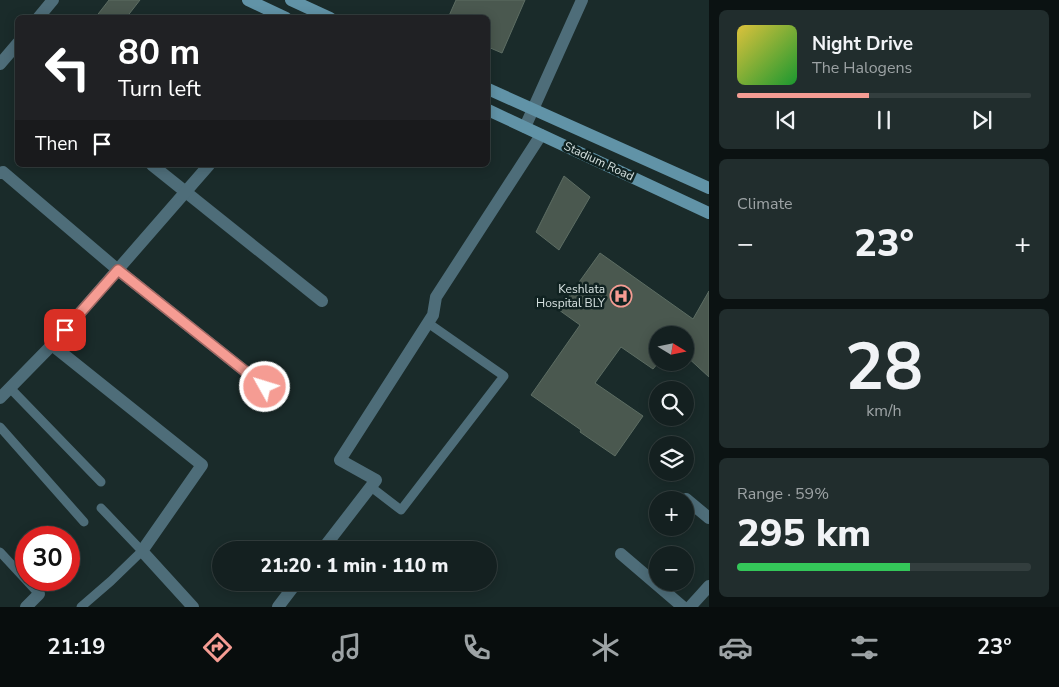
<!DOCTYPE html>
<html lang="en">
<head>
<meta charset="utf-8">
<style>
  body { margin:0; font-family:"Nunito Sans",sans-serif; background:#212d2d; color:#f1f3f6; height:100vh; display:flex; flex-direction:column; font-size:19px; white-space:nowrap }
  * { box-sizing:border-box; margin:0 }
  p { font-size:16px; color:#9da3a5 }
  .icon { flex:none; width:28px; height:28px; fill:none; stroke:currentColor; stroke-width:2; stroke-linecap:round; stroke-linejoin:round }
  .map { position:relative; flex:1; overflow:hidden }
  .side { display:flex; flex-direction:column; gap:10px; padding:10px; background:#0b1212; width:350px }
  .side>* { flex:none }
  .guide { position:absolute; left:15px; top:15px; width:475px; height:152px; border-radius:8px; box-shadow:0 2px 12px #0003,0 0 0 1px #333e3e; background:#202124; color:#fff; overflow:hidden }
  .needle { width:32px; rotate:100deg }
  .controls { position:absolute; left:649px; top:326px; display:grid; gap:10px }
  .controls a { display:grid; place-items:center; width:45px; height:45px; border-radius:50%; background:#142020; box-shadow:0 2px 12px #0003,0 0 0 1px #333e3e; font-size:25px }
  .speed { position:absolute; left:15px; top:526px; display:flex; gap:10px; font-size:25px; font-weight:700; text-align:center }
  .speed>* { display:grid; place-content:center; width:65px; height:65px; border-radius:50%; background:#142020; box-shadow:0 2px 12px #0003,0 0 0 1px #333e3e; line-height:1 }
  .speed .limit { border:8px solid #d22; background:#fff; color:#111 }
  .pin { position:absolute; display:grid; place-items:center; width:42px; height:42px; color:#fff; margin:-21px; border-radius:10px; box-shadow:0 2px 8px #0006 }
  .me { position:absolute; width:55px; margin:-28px; rotate:309deg; stroke-linejoin:round; filter:drop-shadow(0 0 4px #0008) }
  .turn { display:flex; align-items:center; gap:18px; height:105px; padding:0 20px; font-size:22px }
  .turn .icon { width:65px; height:65px; stroke-width:2.5 }
  .turn b { display:block; font-size:35px; line-height:42px }
  .then { display:flex; align-items:center; height:48px; padding:0 20px; background:#0003; gap:10px; font-size:19px }
  .big { font-size:38px; font-weight:800; line-height:1.1 }
  .side .tile { flex:1; display:flex; flex-direction:column; justify-content:center; gap:8px; min-width:0; padding:0 18px; border-radius:8px; background:#212d2d }
  .side .dial { align-items:center; gap:0 }
  .dial b { font-size:65px; line-height:1 }
  .song { display:flex; align-items:center; gap:15px }
  .cover { width:60px; height:60px; border-radius:8px; background:linear-gradient(135deg,hsl(50 70% 55%),hsl(130 70% 35%)) }
  .played { height:5px; border-radius:2px; background:linear-gradient(90deg,#f59c93 45%,#333e3e 45%) }
  .keys { display:flex; justify-content:space-around; direction:ltr }
  .heat { display:flex; justify-content:space-between; align-items:center; font-size:28px; direction:ltr }
  .charge { height:8px; border-radius:4px; background:linear-gradient(90deg,#34c759 59%,#333e3e 0) }
  .trip { position:absolute; left:212px; top:541px; width:285px; height:50px; border-radius:25px; background:#142020; box-shadow:0 2px 12px #0003,0 0 0 1px #333e3e; font-weight:800; line-height:50px; text-align:center }
  .tab-bar { display:flex; height:80px; justify-content:space-around; align-items:center; background:#080d0d; color:#9da3a5 }
  .tab-bar .icon { width:35px; height:35px }
  .tab-bar .current { color:#f59c93 }
  .tab-bar b { font-size:22px; color:#f1f3f6 }
  main { display:flex; flex:1; min-height:0 }
  .map>svg:first-child { display:block }
  .building { fill:#4a584f; stroke:#5d6d63 }
  .lines { fill:none; stroke-linecap:round; stroke-linejoin:round }
  .service { stroke:#4e6d79; stroke-width:9 }
  .minor { stroke:#4e6d79; stroke-width:12 }
  .secondary { stroke:#6193a7; stroke-width:12 }
  .route-casing { stroke:#9f6560; stroke-width:12 }
  .route { stroke:#f59c93; stroke-width:9 }
  .labels { text-anchor:middle; dominant-baseline:central; stroke-width:5; stroke-linejoin:round; paint-order:stroke }
  .street-label { font-size:12px; fill:#d8e3e2; stroke:#102221 }
  .poi-label { font-size:12px; fill:#d8e3e2; stroke:#102221; text-anchor:end }
</style>
</head>
<body>
<main>
<div class="map">
<svg width="709" height="607" viewBox="0 0 709 607">
  <rect width="100%" height="100%" fill="#1a2b2a"/>
  <g class="building">
    <path d="M109 0H140L126 18H95Z"/>
    <path d="M456 0H525L502 53 488 47V18H448Z"/>
    <path d="M564 176 590 197 559 250 536 232Z"/>
    <path d="M600 253 693 319 709 291V377L685 355V335H658V363L653 369 621 347 595 383 643 416 615 456 580 432 581 430 531 395 580 325 559 310Z"/>
  </g>
  <g class="lines">
    <g class="service">
      <path d="M10 388 101 482"/>
      <path d="M0 427 84 522"/>
      <path d="M371 487 401 510 504 376 428 323"/>
      <path d="M0 552 39 594"/>
      <path d="M81 607 111 581 142 551 101 508"/>
    </g>
    <g class="minor">
      <path d="M38 18 53 0"/>
      <path d="M0 64 18 43"/>
      <path d="M525 127 582 0"/>
      <path d="M152 165 322 301"/>
      <path d="M0 173 3 172 118 270 265 387"/>
      <path d="M52 345 202 465 142 551 193 607"/>
      <path d="M0 398 52 345 209 165"/>
      <path d="M686 499 709 518"/>
      <path d="M322 550 376 480 340 460 433 315 436 297 541 135"/>
      <path d="M621 554 683 607"/>
      <path d="M26 607 39 594"/>
      <path d="M278 607 297 582"/>
      <path d="M690 607 709 586"/>
    </g>
    <g class="secondary">
      <path d="M248 0 286 18"/>
      <path d="M291 0 330 18"/>
      <path d="M488 89 709 188"/>
      <path d="M488 110 709 213"/>
    </g>
  </g>
  <g class="lines">
    <g class="route-casing">
      <path id="route" d="M65 330 118 270 265 387"/>
    </g>
    <use href="#route" class="route"/>
  </g>
  <defs>
    <g id="hospital-ring" transform="scale(1.125)"><circle r="9.5" fill="#102221" stroke="#f59c93" stroke-width="1.5"/><path d="M-5-5h3v3.5h4V-5h3V5h-3V1.5h-4V5h-3Z" fill="#f59c93"/></g>
  </defs>
  <g fill-rule="evenodd">
    <use href="#hospital-ring" x="621" y="296"/>
  </g>
  <g class="labels">
    <g class="street-label">
      <text transform="translate(599 161) rotate(25)">Stadium Road</text>
    </g>
    <g class="poi-label">
      <text x="605" y="289">Keshlata<tspan x="605" dy="14">Hospital BLY</tspan></text>
    </g>
  </g>
</svg>
<div class="controls">
<a><svg class="needle" viewBox="-14 -14 28 28"><path d="M0-13l5 13h-10z" fill="#e53935"/><path d="M0 13l5-13h-10z" fill="#9da3a5"/></svg></a>
<a><svg class="icon" aria-label="search" viewBox="0 0 24 24"><circle cx="10" cy="10" r="6"/><path d="M15 15l6 6"/></svg></a>
<a><svg class="icon" aria-label="layers" viewBox="0 0 24 24"><path d="M12 4l9 5-9 5-9-5zM3 14l9 5 9-5"/></svg></a>
<a>+</a>
<a>−</a>
</div>
<div class="speed"><div class="limit">30</div></div>
<div class="pin" style="left:65px;top:330px;background:#d93025"><svg class="icon" aria-label="arrive" viewBox="0 0 24 24"><path d="M6 21V4h12l-3 4 3 4H6"/></svg></div>
<svg class="me" style="left:265px;top:387px" viewBox="-20 -20 40 40"><circle r="17" fill="#f59c93" stroke="#fff" stroke-width="3"/><path d="M0-11L8 9 0 5-8 9z" fill="#fff"/></svg>
<div class="trip">21:20 · 1 min · 110 m</div>
<div class="guide">
<div class="turn"><svg class="icon" aria-label="left" viewBox="0 0 24 24"><path d="M17 20v-9H6M10 6l-5 5 5 5"/></svg><div><b>80 m</b>Turn left</div></div>
<div class="then">Then<svg class="icon" aria-label="arrive" viewBox="0 0 24 24"><path d="M6 21V4h12l-3 4 3 4H6"/></svg></div>
</div>
</div>
<section class="side">
<div class="tile">
<div class="song"><i class="cover"></i><div><b>Night Drive</b><p>The Halogens</p></div></div>
<div class="played"></div>
<div class="keys"><svg class="icon" aria-label="previous" viewBox="0 0 24 24"><path d="M18 5L8 12l10 7zM5 5v14"/></svg><svg class="icon" aria-label="pause" viewBox="0 0 24 24"><path d="M8 5v14M16 5v14"/></svg><svg class="icon" aria-label="next" viewBox="0 0 24 24"><path d="M6 5l10 7-10 7zM19 5v14"/></svg></div>
</div>
<div class="tile"><p>Climate</p>
<div class="heat"><a>−</a><b class="big">23°</b><a>+</a></div>
</div>
<div class="tile dial"><b>28</b><p>km/h</p></div>
<div class="tile"><p>Range · 59%</p><b class="big">295 km</b><div class="charge"></div></div>
</section>
</main>
<nav class="tab-bar">
<b>21:19</b>
<svg class="icon current" aria-label="directions" viewBox="0 0 24 24"><path d="M12 3l9 9-9 9-9-9zM9 14v-3h6M13 9l2 2-2 2"/></svg>
<svg class="icon" aria-label="music" viewBox="0 0 24 24"><path d="M9 18V5l10-2v13"/><circle cx="6" cy="18" r="3"/><circle cx="16" cy="16" r="3"/></svg>
<svg class="icon" aria-label="phone" viewBox="0 0 24 24"><path d="M5 4h4l2 5-3 2q2 4 5 5l2-3 5 2v4C11 20 4 13 5 4z"/></svg>
<svg class="icon" aria-label="climate" viewBox="0 0 24 24"><path d="M12 3v18M4 7l16 10M4 17L20 7"/></svg>
<svg class="icon" aria-label="car" viewBox="0 0 24 24"><path d="M5 17H2v-5l4-1 3-4h7l3 4 3 1v5h-3M9 17h6M6 11h13"/><circle cx="7" cy="17" r="2"/><circle cx="17" cy="17" r="2"/></svg>
<svg class="icon" aria-label="filters" viewBox="0 0 24 24"><path d="M4 7h16M4 17h16"/><circle cx="9" cy="7" r="2"/><circle cx="15" cy="17" r="2"/></svg>
<b>23°</b>
</nav>
</body>
</html>
